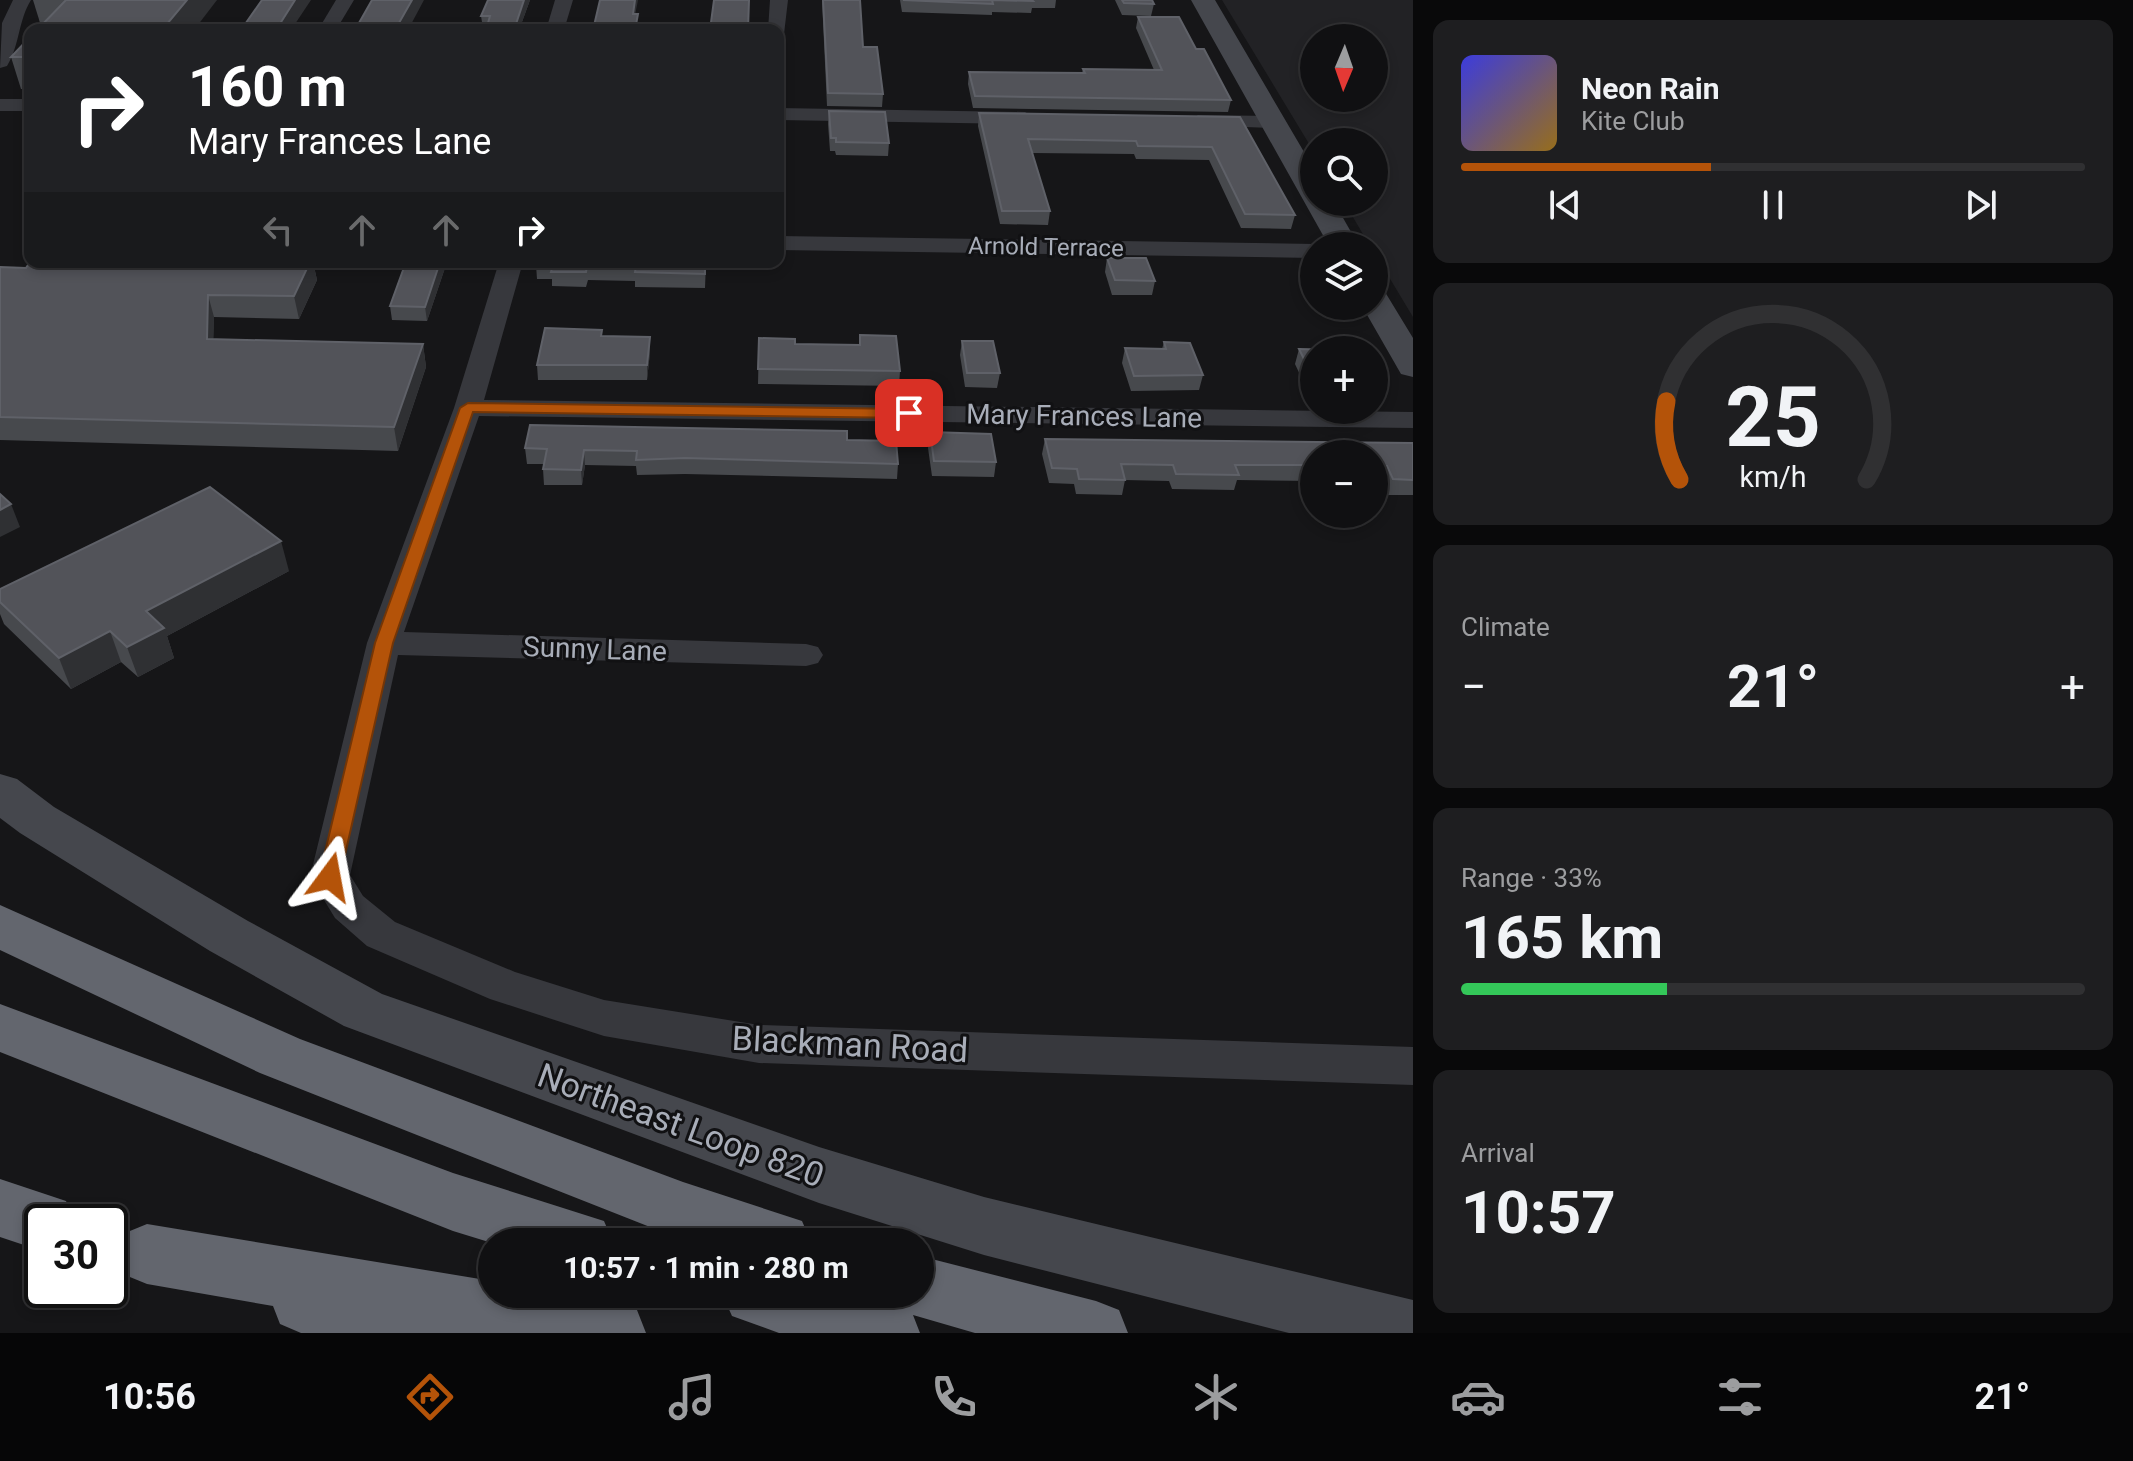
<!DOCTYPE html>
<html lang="en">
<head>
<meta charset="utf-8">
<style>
  body { margin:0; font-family:Roboto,sans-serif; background:#1e1e20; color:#f1f3f6; height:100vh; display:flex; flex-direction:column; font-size:30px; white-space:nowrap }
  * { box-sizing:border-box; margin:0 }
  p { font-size:26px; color:#9c9d9f }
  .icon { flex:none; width:44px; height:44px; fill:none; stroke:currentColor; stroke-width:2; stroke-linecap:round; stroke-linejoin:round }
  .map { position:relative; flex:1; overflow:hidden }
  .panel { display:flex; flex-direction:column; gap:20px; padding:20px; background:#09090a; width:720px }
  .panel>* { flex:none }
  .banner { position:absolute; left:24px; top:24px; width:760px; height:244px; border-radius:16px; box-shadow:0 4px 12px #0003,0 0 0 2px #303032; background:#202124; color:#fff; overflow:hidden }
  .needle { width:52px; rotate:182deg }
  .tools { position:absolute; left:1300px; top:24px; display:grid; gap:16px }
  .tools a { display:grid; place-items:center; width:88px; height:88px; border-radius:50%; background:#101012; box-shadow:0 4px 12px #0003,0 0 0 2px #303032; font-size:40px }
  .speed { position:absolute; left:24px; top:1204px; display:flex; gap:16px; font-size:40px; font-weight:700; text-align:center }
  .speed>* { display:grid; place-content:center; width:104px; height:104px; border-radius:50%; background:#101012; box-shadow:0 4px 12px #0003,0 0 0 2px #303032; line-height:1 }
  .speed .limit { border:4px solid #111; border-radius:12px; background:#fff; color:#111 }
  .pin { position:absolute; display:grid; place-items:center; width:68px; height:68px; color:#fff; margin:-34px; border-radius:16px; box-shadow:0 4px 12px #0006 }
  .me { position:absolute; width:88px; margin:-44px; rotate:13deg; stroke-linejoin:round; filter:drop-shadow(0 0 6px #0008) }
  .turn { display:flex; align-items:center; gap:28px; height:168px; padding:0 32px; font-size:36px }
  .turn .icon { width:104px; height:104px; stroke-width:2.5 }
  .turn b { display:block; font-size:56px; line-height:68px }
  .lanes { display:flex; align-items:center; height:76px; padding:0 32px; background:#0003; justify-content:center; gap:40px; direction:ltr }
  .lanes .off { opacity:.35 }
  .big { font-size:60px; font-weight:700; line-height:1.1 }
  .panel .tile { flex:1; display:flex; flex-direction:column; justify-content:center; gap:12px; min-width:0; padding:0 28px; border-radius:16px; background:#1e1e20 }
  .panel .dial { align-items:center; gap:0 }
  .dial svg { height:208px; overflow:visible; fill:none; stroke:#303032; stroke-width:7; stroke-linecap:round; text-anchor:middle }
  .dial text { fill:#f1f3f6; stroke:none }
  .song { display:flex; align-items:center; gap:24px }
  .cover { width:96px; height:96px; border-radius:12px; background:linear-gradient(135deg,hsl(240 70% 55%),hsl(40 70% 35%)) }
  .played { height:8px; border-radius:4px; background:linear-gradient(90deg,#b45309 40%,#303032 40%) }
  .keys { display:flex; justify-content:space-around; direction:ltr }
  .heat { display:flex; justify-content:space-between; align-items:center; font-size:44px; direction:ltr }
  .charge { height:12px; border-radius:6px; background:linear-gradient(90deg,#34c759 33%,#303032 0) }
  .trip { position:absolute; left:478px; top:1228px; width:456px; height:80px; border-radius:40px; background:#101012; box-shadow:0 4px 12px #0003,0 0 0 2px #303032; font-weight:700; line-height:80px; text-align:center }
  .tabs { display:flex; height:128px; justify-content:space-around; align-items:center; background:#060607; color:#9c9d9f }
  .tabs .icon { width:56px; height:56px }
  .tabs .active { color:#b45309 }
  .tabs b { font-size:36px; color:#f1f3f6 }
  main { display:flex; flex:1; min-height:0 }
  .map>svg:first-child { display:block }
  .built { fill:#222225; fill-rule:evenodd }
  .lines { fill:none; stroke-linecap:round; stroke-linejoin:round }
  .street { fill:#37383d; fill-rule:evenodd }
  .secondary { fill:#45474d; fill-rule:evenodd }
  .highway { fill:#63666e; fill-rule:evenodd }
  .wall { fill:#47494d }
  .shaded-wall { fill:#2f3033 }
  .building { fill:#525359; stroke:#5f6168; stroke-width:2 }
  .route { fill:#b45309; stroke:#753606; stroke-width:2 }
  .labels { text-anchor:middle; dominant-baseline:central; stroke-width:6; stroke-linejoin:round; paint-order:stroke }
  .far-street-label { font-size:24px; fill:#a8adb8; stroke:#111113 }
  .street-label { font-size:28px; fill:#a8adb8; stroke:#111113 }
  .near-street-label { font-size:34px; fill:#a8adb8; stroke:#111113 }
</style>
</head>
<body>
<main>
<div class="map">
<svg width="1413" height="1333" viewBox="0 0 1413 1333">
  <rect width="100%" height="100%" fill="#161618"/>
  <path class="built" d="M1222 0H1413V317L1374 252V246H1370L1344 202H1374V142H1314V152ZM1314 38H1374V98H1314Z"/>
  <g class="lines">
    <g class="street">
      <path d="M13 0H31C18 21 20 45 7 66L0 68 2 23Z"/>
      <path d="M336 0H354L336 30H318Z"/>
      <path d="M555 0H573L564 30H546Z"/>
      <path d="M770 0H788L784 34 778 35V30H768Z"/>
      <rect x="0" y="99" width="30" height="12"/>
      <path d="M778 108 1025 112 1035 118 1025 124 778 120Z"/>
      <path d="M1198 115 1273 116 1283 122 1273 128 1191 125 1188 121Z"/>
      <path d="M778 236 1314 244 1323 246H1314V258L778 250Z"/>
      <path d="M499 262H523L484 400 1413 412V428L479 416 404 632 806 644 818 647 823 655 818 663 806 666 398 655 350 875 363 896 395 922 515 972 604 1000 759 1025 1413 1047V1085L759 1063 604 1036 490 999 367 946 335 918 310 877 367 643 454 408Z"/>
    </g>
    <g class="secondary">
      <path d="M1191 0H1215L1314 169V202H1334L1359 246H1329Z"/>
      <path d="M1374 289 1385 292 1413 338V377L1401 374 1362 306H1374Z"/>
      <path d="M0 774 17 779 54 807 248 921 382 994 819 1147 984 1197 1413 1300V1333H1289L984 1255 819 1203 344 1026 210 951 20 833 0 818Z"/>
    </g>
    <g class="highway">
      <path d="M0 905 300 1039 683 1182 802 1221 811 1242 683 1240 260 1073 0 950Z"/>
      <path d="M0 1004 453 1173 604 1221 613 1242 492 1243 453 1231 0 1052Z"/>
      <path d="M0 1179 66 1201 75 1222H42V1251L0 1237Z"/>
      <path d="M147 1224 492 1281V1294C542 1294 590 1291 637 1310L646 1333H301L280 1324 273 1306 147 1284 125 1275 116 1254 125 1233Z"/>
      <path d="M920 1256 1096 1301 1119 1310 1128 1333H975L913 1315 920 1333H779L732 1316 722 1294H865L895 1304 891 1294H920Z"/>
    </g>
  </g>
  <g class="wall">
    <path d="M33 0H217L41 26Z"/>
    <path d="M488 0H530L519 30 483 28 481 16Z"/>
    <path d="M822 0H860L863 47 883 94 882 107 827 106Z"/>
    <path d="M900 0H1056L1055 8H1032L1031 13 992 12V15L902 12Z"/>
    <path d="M1115 0H1152L1154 4 1151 16 1122 15Z"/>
    <path d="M1138 17 1196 49 1231 100 1228 112 973 108 968 84 969 72 1082 73 1083 69 1154 70 1136 28Z"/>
    <path d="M30 37V89H21L11 57Z"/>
    <path d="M829 111 889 143 888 156 836 155 835 151H830L828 124Z"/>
    <path d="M979 113 1240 117 1295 215 1291 229 1241 228 1209 160 1136 159 1134 154 1032 153 1050 211 1048 225 1000 224 978 126Z"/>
    <path d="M1107 258 1155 281 1152 295H1112L1105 272Z"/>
    <path d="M30 262H313L317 280 299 319 214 317 213 339 423 344 426 367 398 451 0 440V267L26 268Z"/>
    <path d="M406 262H447L427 321 392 320 390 306Z"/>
    <path d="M706 262 705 288 635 287V281L588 280 586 287 552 286V279H537L536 265Z"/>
    <path d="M602 330V336L650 337V352L647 380H538L537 365Z"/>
    <path d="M860 335 900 371 899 386 758 384 759 338 795 344 859 345Z"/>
    <path d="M962 341 1000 373 997 388 965 387 960 355Z"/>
    <path d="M1164 342 1203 375 1199 390 1131 391 1122 363 1125 348 1162 349Z"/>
    <path d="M1299 349 1314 350V394H1309L1295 364Z"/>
    <path d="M930 432 996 462 994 477 932 476 928 448Z"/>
    <path d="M1045 439 1413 443V495H1388L1381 481H1374V454H1314V481L1237 480 1234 490 1172 489 1169 481 1125 480 1122 495 1076 494 1074 484 1049 483 1042 454Z"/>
    <path d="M847 440 898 464 897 479 685 474 637 475 636 466 585 465 582 485H544L543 469 544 464H527L525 448Z"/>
    <path d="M289 571 167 636 174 658 138 677 121 662 71 689 4 624 0 614V589Z"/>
  </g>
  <g class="shaded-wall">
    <path d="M187 0H217L194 30H162Z"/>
    <path d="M295 0H311L291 30H276Z"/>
    <path d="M412 0H424L408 30H395Z"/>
    <path d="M524 0H530L519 30H514Z"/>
    <path d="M635 0H638L633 26V14Z"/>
    <path d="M310 262H313L317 280 299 319 294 296Z"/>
    <path d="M440 262H447L427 321 425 307Z"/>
    <path d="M208 295 214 317 213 362 207 339Z"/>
    <path d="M650 337V352L647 380V365Z"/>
    <path d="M423 344 426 367 398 451 394 427Z"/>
    <path d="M584 450 585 465 582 485 581 470Z"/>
    <path d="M11 504 20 527 0 537V510Z"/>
    <path d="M281 541 289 571 167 636 174 658 138 677 127 647 146 611Z"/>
    <path d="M110 631 121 662 71 689 59 658Z"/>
  </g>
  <g class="building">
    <path d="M66 0H187L162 30H37Z"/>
    <path d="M262 0H295L276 30H241Z"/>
    <path d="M372 0H412L395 30H355Z"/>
    <path d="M488 0H524L514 30H488L491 23H488L490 16H481Z"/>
    <path d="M600 0H635L633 14H638L635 30H593Z"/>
    <path d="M714 0H749L748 30H710Z"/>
    <path d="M823 0H860L863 47H877L883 94 828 93Z"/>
    <path d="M903 0H1032L1033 1 992 0 993 4Z"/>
    <path d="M1122 0H1152L1154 4 1124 3Z"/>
    <path d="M1138 17H1179L1196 49H1204L1231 100 975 96 969 72 1085 73 1083 69 1162 70Z"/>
    <path d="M30 37V57H11Z"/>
    <path d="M829 111 885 112 889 143 836 142V138H831Z"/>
    <path d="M979 113 1240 117 1295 215 1245 214 1212 147 1138 146 1136 141 1028 139 1050 211H1002Z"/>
    <path d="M1107 258H1146L1155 281 1115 280Z"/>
    <path d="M30 262H310L294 296 208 295 207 339 423 344 394 427 0 417V267L26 268Z"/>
    <path d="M406 262H440L425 307 390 306Z"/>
    <path d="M537 262H705V274L635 272 636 267 587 266 586 272H551L553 265H536Z"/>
    <path d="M545 328 602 330 601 336 650 337 647 365H537Z"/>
    <path d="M860 335 896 336 900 371 758 369 759 338 795 339V344L860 345Z"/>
    <path d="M962 341H993L1000 373H967Z"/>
    <path d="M1164 342 1190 343 1203 375 1134 376 1125 348 1166 349Z"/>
    <path d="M1299 349 1343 350H1314V379Z"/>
    <path d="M530 425 847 431V440L896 441 898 464 685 458 636 460 637 451 584 450 581 470 543 469 547 449 525 448Z"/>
    <path d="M930 432 991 434 996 462 934 461Z"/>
    <path d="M1045 439 1413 443V480L1393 479 1387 466H1374V454H1314V465H1235L1239 475 1176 474 1173 465 1121 464 1125 480 1079 479 1077 469 1052 468Z"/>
    <path d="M210 487 281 541 146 611 164 628 127 647 110 631 59 658 0 602V589Z"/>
    <path d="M0 494 11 504 0 510Z"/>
  </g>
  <path class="route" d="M468 403 909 409 916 413 909 418 473 412 393 643 340 877 337 883 330 886 322 883 319 877 375 643 460 408Z"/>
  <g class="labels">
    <g class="far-street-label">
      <text transform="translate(1046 247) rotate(1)">Arnold Terrace</text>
    </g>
    <g class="street-label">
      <text transform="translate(1084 416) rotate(1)">Mary Frances Lane</text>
      <text transform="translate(595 649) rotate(2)">Sunny Lane</text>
    </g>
    <g class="near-street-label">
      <text transform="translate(850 1044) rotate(3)">Blackman Road</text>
      <text transform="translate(681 1125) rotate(20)">Northeast Loop 820</text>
    </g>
  </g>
</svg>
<div class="tools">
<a><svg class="needle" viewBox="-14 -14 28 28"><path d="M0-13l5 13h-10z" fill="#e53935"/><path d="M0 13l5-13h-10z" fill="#9c9d9f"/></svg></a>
<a><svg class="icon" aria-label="search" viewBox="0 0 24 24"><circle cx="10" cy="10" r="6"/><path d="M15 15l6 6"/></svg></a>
<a><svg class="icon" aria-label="layers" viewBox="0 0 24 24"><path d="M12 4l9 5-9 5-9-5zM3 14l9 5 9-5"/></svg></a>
<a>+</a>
<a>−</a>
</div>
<div class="speed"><div class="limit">30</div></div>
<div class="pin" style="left:909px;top:413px;background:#d93025"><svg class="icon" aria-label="arrive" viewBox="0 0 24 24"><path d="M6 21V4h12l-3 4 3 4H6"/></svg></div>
<svg class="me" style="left:330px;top:877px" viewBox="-20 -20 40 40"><path d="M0-17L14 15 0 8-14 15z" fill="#b45309" stroke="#fff" stroke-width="4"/></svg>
<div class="trip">10:57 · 1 min · 280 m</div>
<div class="banner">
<div class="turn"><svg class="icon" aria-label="right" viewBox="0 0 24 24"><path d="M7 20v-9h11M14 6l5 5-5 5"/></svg><div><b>160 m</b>Mary Frances Lane</div></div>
<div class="lanes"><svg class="icon off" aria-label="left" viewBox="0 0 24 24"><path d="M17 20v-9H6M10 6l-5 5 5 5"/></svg><svg class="icon off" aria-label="ahead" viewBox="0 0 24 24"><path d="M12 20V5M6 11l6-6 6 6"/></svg><svg class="icon off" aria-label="ahead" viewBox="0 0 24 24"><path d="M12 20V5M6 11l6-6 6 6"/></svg><svg class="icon" aria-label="right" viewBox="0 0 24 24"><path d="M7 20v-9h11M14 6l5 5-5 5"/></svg></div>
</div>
</div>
<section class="panel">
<div class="tile">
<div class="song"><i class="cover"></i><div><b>Neon Rain</b><p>Kite Club</p></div></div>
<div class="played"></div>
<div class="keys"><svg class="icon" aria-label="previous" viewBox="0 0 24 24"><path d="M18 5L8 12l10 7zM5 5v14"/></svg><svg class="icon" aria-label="pause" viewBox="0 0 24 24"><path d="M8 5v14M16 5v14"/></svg><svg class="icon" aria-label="next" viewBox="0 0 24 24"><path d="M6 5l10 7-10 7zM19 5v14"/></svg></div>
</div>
<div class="tile dial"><svg viewBox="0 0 100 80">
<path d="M14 69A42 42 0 1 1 86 69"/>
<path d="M14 69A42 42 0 0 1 9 39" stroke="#b45309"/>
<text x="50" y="56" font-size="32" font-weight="700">25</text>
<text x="50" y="72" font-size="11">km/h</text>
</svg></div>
<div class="tile"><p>Climate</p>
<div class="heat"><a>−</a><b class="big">21°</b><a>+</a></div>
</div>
<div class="tile"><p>Range · 33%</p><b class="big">165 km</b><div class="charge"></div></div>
<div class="tile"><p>Arrival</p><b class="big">10:57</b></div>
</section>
</main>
<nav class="tabs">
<b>10:56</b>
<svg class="icon active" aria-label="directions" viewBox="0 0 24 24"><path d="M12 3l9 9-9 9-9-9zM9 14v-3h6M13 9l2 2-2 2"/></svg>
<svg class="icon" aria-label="music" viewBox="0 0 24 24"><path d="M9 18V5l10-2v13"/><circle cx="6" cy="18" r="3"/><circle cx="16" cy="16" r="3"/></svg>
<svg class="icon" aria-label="phone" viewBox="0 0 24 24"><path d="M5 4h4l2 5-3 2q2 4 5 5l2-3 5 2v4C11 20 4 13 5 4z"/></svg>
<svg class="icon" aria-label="climate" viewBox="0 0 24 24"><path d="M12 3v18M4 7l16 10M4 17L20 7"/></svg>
<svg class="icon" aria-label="car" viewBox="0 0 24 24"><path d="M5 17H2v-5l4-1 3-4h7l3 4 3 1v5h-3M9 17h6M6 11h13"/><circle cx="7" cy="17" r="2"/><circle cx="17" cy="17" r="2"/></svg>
<svg class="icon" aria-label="filters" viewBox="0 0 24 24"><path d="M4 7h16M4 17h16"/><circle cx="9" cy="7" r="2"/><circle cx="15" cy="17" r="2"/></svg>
<b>21°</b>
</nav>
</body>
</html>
